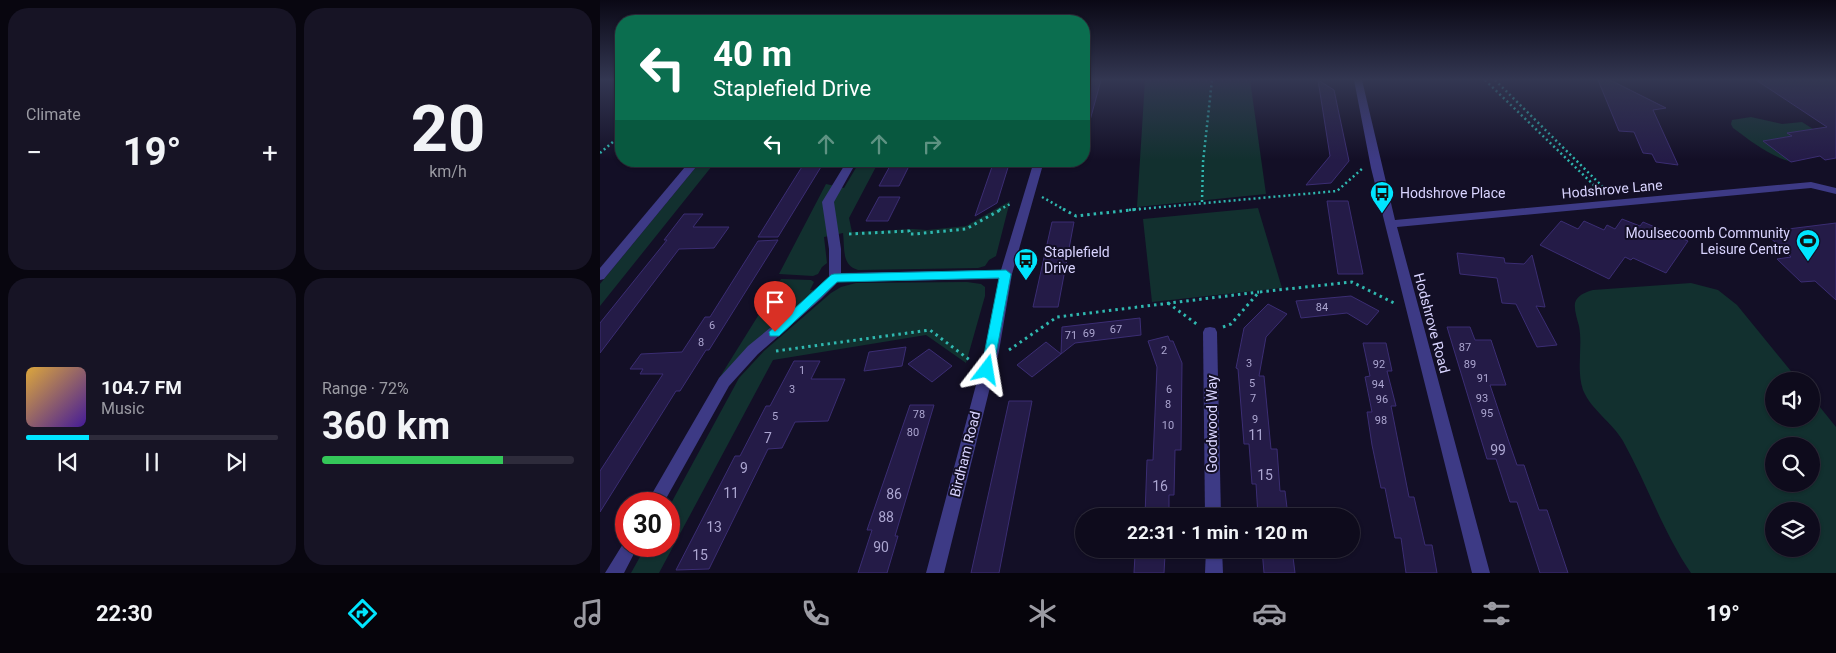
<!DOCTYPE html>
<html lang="en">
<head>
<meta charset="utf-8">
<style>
  body { margin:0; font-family:Roboto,sans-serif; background:#171425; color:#f1f3f6; height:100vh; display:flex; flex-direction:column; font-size:19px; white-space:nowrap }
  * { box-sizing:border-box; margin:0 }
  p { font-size:16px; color:#9b9ba3 }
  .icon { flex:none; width:28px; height:28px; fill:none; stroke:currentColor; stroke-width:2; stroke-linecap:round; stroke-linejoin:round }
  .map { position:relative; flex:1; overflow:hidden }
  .details { display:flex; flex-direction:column; gap:8px; padding:8px; background:#08060f; width:600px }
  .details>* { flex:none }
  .guide { position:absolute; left:15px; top:15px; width:475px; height:152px; border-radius:20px; box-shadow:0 1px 4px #0004,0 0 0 1px #2e2b3b; background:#0b6e4f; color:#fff; overflow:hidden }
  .tools { position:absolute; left:1165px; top:372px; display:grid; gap:10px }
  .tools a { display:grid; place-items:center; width:55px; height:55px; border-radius:50%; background:#0e0b1c; box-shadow:0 1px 4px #0004,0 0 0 1px #2e2b3b; font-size:25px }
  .speed { position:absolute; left:15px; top:492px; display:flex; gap:10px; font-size:25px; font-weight:700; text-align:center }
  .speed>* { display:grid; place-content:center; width:65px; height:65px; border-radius:50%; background:#0e0b1c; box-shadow:0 1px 4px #0004,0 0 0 1px #2e2b3b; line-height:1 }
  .speed .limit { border:8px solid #d22; background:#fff; color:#111 }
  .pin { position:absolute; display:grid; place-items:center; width:42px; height:42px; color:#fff; margin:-51px -21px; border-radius:50% 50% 50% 0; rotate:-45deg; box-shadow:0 0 5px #0007 }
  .pin .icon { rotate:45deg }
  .me { position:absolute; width:55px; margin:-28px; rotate:14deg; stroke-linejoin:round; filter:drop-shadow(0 0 4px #0008) }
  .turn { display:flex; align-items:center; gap:18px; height:105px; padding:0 15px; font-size:22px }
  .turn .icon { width:65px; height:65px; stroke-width:2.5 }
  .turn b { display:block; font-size:35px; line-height:42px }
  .lanes { display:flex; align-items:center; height:48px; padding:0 15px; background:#0003; justify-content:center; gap:25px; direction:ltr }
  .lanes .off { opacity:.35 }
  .big { font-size:38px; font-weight:700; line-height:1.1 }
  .details .card { flex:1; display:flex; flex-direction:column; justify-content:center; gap:8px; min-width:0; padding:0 18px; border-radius:20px; background:#171425 }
  .details .dial { align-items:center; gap:0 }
  .dial b { font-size:65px; line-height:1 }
  .song { display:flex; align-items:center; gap:15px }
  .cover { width:60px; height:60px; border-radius:8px; background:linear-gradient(135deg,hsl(40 70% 55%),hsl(260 70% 35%)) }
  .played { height:5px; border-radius:2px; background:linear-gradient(90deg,#00e5ff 25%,#2e2b3b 25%) }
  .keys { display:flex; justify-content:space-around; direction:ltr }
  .heat { display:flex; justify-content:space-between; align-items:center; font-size:28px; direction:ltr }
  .charge { height:8px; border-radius:4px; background:linear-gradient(90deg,#34c759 72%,#2e2b3b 0) }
  .details .tiles { flex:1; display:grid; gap:8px; grid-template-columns:repeat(2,1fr) }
  .trip { position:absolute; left:475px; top:508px; width:285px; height:50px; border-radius:25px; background:#0e0b1c; box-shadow:0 1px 4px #0004,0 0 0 1px #2e2b3b; font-weight:700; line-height:50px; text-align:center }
  .tab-bar { display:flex; height:80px; justify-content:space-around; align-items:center; background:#06040b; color:#9b9ba3 }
  .tab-bar .icon { width:35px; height:35px }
  .tab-bar .on { color:#00e5ff }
  .tab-bar b { font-size:22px; color:#f1f3f6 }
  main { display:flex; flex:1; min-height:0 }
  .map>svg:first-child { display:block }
  .green { fill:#12302f; fill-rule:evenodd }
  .building { fill:#241b47; stroke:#3b2d73 }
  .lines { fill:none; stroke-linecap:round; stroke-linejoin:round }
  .path-far1 { stroke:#2fb8b0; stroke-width:2.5; stroke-dasharray:2 3; stroke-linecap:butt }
  .path { stroke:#2fb8b0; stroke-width:3; stroke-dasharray:2.5 4; stroke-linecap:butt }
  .street { fill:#3d3a85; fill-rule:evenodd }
  .route { fill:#00e5ff; stroke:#0095a6 }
  .labels { text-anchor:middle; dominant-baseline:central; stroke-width:4; stroke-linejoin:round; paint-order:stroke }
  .number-label { font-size:11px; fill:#aca6d1 }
  .street-label { font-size:14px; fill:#d9d4ff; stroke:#130f26 }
  .poi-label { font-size:14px; fill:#d9d4ff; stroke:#130f26; text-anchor:start }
  .near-number-label { font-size:14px; fill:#aca6d1 }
</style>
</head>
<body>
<main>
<section class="details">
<div class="tiles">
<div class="card"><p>Climate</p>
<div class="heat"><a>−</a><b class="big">19°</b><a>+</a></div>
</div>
<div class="card dial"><b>20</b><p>km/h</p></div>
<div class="card">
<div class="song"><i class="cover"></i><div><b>104.7 FM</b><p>Music</p></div></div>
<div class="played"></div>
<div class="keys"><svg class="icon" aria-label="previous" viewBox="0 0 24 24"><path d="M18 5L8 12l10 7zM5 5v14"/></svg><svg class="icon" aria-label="pause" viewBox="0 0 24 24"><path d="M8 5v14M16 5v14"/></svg><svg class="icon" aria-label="next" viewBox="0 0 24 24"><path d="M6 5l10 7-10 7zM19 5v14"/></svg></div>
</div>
<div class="card"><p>Range · 72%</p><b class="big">360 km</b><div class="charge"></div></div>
</div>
</section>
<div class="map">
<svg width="1236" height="573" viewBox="0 0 1236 573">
  <rect width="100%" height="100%" fill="#130f26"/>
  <g class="green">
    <path d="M545 80H650L666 194 537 207Z"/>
    <path d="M1151 117 1182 124 1202 122 1213 129 1188 133 1192 136 1164 141 1191 162C1168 155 1152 142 1133 128L1131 124 1132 120Z"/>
    <path d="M101 161H116L0 306V284Z"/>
    <path d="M260 161H279L249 218 252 232 313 229 327 230 366 226 410 201 396 256 389 260 385 266 378 268 258 270C241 265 245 248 243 233L224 237 227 263 222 267 218 274 213 276 179 274 226 184 244 188Z"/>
    <path d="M658 208 682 288 552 302 543 219Z"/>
    <path d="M181 279 211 280 214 282 210 290H213V293L151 345 118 380Z"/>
    <path d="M367 282 381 284 385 287V296L366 363 326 335 173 360 59 573H31L46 546H69V507L139 378 164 351 231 293 241 287 256 283Z"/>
    <path d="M1091 283 1118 290 1137 305 1199 381H1174V419H1211V396L1236 427V573H1091C1063 532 1047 484 1023 441 1012 422 992 411 983 390 976 369 983 347 979 326 977 318 974 310 975 303 977 295 986 292 993 290ZM1174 446H1211V484H1174ZM1174 511H1211V549H1174Z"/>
  </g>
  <g class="building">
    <path d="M484 80H501L489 124H484Z"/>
    <path d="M718 80 734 90 749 161 731 183 706 185 730 156Z"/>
    <path d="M998 80H1010L1066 108 1053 110 1078 165 1056 162 1052 154 1043 153 1034 132 1019 131Z"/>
    <path d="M1156 80H1236V158L1225 160 1220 156 1191 162 1163 141 1192 136 1187 133 1227 127Z"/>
    <path d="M394 161H410L397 203 375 216Z"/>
    <path d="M205 162H224L178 237H158Z"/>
    <path d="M291 164H310L299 186H279Z"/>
    <path d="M279 197H300L288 221H266Z"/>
    <path d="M727 201H748L763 274H738Z"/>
    <path d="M84 214H103L93 227H129L114 248 79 249 0 353V323L67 240H64Z"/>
    <path d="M1022 219 1040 226 1043 222 1088 241 1066 273 1033 258 1031 260 1025 257 1009 279 940 245 961 221 978 229 984 221 1004 230 1007 225 1015 229Z"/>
    <path d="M452 222H474L458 307H433Z"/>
    <path d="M1236 223V300L1215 281 1201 282 1177 259 1191 257 1164 232Z"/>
    <path d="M178 240 109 350H106L80 391H76L0 512V471L63 374H40L43 369H30L41 354 82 352 105 317H110L158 241Z"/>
    <path d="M857 253 904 258 905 263 924 264 932 255 945 307 936 306 957 345 937 347 916 304 902 303 897 278 860 274Z"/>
    <path d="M751 296 779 311 767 325 747 313 701 318 696 301Z"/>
    <path d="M668 304 687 314 666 337 659 376H664L671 449H677L680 491H685L688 516H658L656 484H652L649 444H644L638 369 636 368 644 328Z"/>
    <path d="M540 318 541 335 475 343 461 354 462 327Z"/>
    <path d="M847 327H870L875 340H891L906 385H890L909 442 917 465H924L939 510H947L968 573H940L917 502H910L896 459H887Z"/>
    <path d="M568 336 570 341H573L582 363 581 450H575L574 495H569V516H545L547 460H553L557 367 548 341Z"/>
    <path d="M446 342 461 354 432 377 417 365Z"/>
    <path d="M763 343H786L792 371H787L796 406H791L809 497H814L825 545H832L837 573H806L801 538H795L785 488H781L772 445 767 412H772L765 377 770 376Z"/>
    <path d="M306 347 302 366 264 371 269 352Z"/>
    <path d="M329 349 352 366 332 382 308 364Z"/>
    <path d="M194 361H220L211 379H245L228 421 195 422 182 448 168 449 109 569 76 570 135 456H140L166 406H170Z"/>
    <path d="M409 401H432L399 573H371Z"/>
    <path d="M310 405H334L295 536H298L287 573H258L272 530H267Z"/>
    <path d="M662 549H692L695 573H664Z"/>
    <path d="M535 555H565L564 573H534Z"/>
  </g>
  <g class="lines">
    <g class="path-far1">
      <path d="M885 80 1001 192"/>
      <path d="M895 80 1008 192"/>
      <path d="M0 153 21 135"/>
      <path d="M442 197 465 210"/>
      <path d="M602 202 603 162 612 80"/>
      <path d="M399 210 412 203"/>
      <path d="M529 210 737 191 763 168"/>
    </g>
    <g class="path">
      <path d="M463 209 476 216 540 209"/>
      <path d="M249 234 309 231V234H314L366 229 402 209"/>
      <path d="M568 303 598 325"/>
      <path d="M623 327 631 324 659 292 752 282 796 304"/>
      <path d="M409 350 457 317 659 292"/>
      <path d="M176 351 330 330 371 361"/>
    </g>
    <g class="street">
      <path d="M754 80H762L795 220 1211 182 1236 188V194L1211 188 797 227 890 573H872L771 168Z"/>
      <path d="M90 161H101L4 279 0 280V268Z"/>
      <path d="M247 161H257L234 202 241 249V273L401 270 434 161H444L412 274 399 351 344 573H326L385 351 399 279 238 282 221 299 158 354 129 386 63 504H46L119 378 148 346 213 293 229 277V249L222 202Z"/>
      <path d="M610 327 615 328 617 332 621 516H605L603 332 605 328Z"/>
      <path d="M26 539V546H38L24 573H5Z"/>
      <path d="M606 549H622L623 573H605Z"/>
    </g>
  </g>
  <linearGradient id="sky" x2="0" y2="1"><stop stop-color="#0a0815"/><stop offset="0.5" stop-color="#333752"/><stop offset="1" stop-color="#333752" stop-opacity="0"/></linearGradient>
  <rect width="1236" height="160" fill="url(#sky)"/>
  <path class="route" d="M406 270 411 274 393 370 391 374 387 375 383 374 381 370 399 278 237 282 179 336H170L169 332 231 275 234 274Z"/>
  <defs>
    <g id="bus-pin" transform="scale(1.25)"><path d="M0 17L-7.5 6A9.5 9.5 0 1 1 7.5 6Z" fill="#00e5ff" stroke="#130f26"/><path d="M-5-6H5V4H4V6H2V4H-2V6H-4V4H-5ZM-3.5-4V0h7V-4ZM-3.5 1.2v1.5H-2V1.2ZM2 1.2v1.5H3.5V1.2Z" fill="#111"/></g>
    <g id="stadium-pin" transform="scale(1.25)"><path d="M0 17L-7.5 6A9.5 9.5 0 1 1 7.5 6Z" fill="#00e5ff" stroke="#130f26"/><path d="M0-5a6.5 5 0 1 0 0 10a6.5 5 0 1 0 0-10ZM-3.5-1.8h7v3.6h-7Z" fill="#111"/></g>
  </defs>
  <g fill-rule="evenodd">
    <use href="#bus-pin" x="782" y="193"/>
    <use href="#stadium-pin" x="1208" y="241"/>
    <use href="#bus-pin" x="426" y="260"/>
  </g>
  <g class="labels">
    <g class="number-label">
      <text x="722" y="307">84</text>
      <text x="112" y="325">6</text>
      <text x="516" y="329">67</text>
      <text x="489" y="333">69</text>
      <text x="471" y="335">71</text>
      <text x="101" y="342">8</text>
      <text x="865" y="347">87</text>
      <text x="564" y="350">2</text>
      <text x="649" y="363">3</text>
      <text x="779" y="364">92</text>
      <text x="870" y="364">89</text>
      <text x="202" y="370">1</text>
      <text x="883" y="378">91</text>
      <text x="652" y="383">5</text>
      <text x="778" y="384">94</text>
      <text x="192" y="389">3</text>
      <text x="569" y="389">6</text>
      <text x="653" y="398">7</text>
      <text x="882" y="398">93</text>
      <text x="782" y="399">96</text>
      <text x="568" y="404">8</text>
      <text x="887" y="413">95</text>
      <text x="319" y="414">78</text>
      <text x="175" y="416">5</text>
      <text x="655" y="419">9</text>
      <text x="781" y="420">98</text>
      <text x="568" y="425">10</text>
      <text x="313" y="432">80</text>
    </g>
    <g class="street-label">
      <text transform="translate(1012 189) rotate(-5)">Hodshrove Lane</text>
      <text transform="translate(832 323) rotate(75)">Hodshrove Road</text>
      <text transform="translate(612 424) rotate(-90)">Goodwood Way</text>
      <text transform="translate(365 454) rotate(-76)">Birdham Road</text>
    </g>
    <g class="poi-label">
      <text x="800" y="193">Hodshrove Place</text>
      <text x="1190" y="233" text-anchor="end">Moulsecoomb Community<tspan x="1190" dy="16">Leisure Centre</tspan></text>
      <text x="444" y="252">Staplefield<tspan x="444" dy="16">Drive</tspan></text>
    </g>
    <g class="near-number-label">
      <text x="656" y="435">11</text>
      <text x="168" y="438">7</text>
      <text x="898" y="450">99</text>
      <text x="144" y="468">9</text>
      <text x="665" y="475">15</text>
      <text x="560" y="486">16</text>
      <text x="131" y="493">11</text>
      <text x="294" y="494">86</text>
      <text x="286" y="517">88</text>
      <text x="114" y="527">13</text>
      <text x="281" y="547">90</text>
      <text x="100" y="555">15</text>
    </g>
  </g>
</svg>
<div class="tools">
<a><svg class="icon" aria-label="sound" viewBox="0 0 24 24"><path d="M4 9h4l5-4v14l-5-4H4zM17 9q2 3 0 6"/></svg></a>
<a><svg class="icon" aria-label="search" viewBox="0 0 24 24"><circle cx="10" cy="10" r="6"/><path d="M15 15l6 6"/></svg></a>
<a><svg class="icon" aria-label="layers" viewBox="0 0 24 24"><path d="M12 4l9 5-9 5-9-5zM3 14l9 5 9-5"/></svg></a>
</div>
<div class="speed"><div class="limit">30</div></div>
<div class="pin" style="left:175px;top:332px;background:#d93025"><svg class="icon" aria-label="arrive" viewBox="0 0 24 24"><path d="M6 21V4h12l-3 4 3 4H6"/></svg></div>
<svg class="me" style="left:387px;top:370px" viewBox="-20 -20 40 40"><path d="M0-17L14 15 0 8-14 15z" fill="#00e5ff" stroke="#fff" stroke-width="4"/></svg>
<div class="trip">22:31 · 1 min · 120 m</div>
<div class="guide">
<div class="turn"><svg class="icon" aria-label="left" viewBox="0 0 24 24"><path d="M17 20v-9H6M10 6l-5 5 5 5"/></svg><div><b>40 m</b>Staplefield Drive</div></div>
<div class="lanes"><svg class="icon" aria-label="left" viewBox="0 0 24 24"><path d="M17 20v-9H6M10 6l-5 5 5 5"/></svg><svg class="icon off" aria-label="ahead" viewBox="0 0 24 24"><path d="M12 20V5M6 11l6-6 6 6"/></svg><svg class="icon off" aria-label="ahead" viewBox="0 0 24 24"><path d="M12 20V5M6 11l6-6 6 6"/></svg><svg class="icon off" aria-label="right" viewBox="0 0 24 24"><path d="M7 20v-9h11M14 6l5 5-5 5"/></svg></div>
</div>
</div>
</main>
<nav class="tab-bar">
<b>22:30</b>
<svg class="icon on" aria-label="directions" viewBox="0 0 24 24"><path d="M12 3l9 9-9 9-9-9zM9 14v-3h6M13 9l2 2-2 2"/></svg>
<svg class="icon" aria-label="music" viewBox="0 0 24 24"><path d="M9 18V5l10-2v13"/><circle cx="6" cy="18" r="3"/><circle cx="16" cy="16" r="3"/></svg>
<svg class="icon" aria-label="phone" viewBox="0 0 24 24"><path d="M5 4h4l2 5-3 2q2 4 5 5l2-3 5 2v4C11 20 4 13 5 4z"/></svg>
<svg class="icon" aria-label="climate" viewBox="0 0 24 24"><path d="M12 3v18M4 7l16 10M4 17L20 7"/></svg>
<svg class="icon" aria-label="car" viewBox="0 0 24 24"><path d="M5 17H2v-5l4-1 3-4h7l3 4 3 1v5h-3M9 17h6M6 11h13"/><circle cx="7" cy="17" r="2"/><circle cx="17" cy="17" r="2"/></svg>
<svg class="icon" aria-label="filters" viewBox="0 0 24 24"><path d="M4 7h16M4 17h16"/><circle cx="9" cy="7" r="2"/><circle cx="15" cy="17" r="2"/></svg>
<b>19°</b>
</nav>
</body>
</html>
